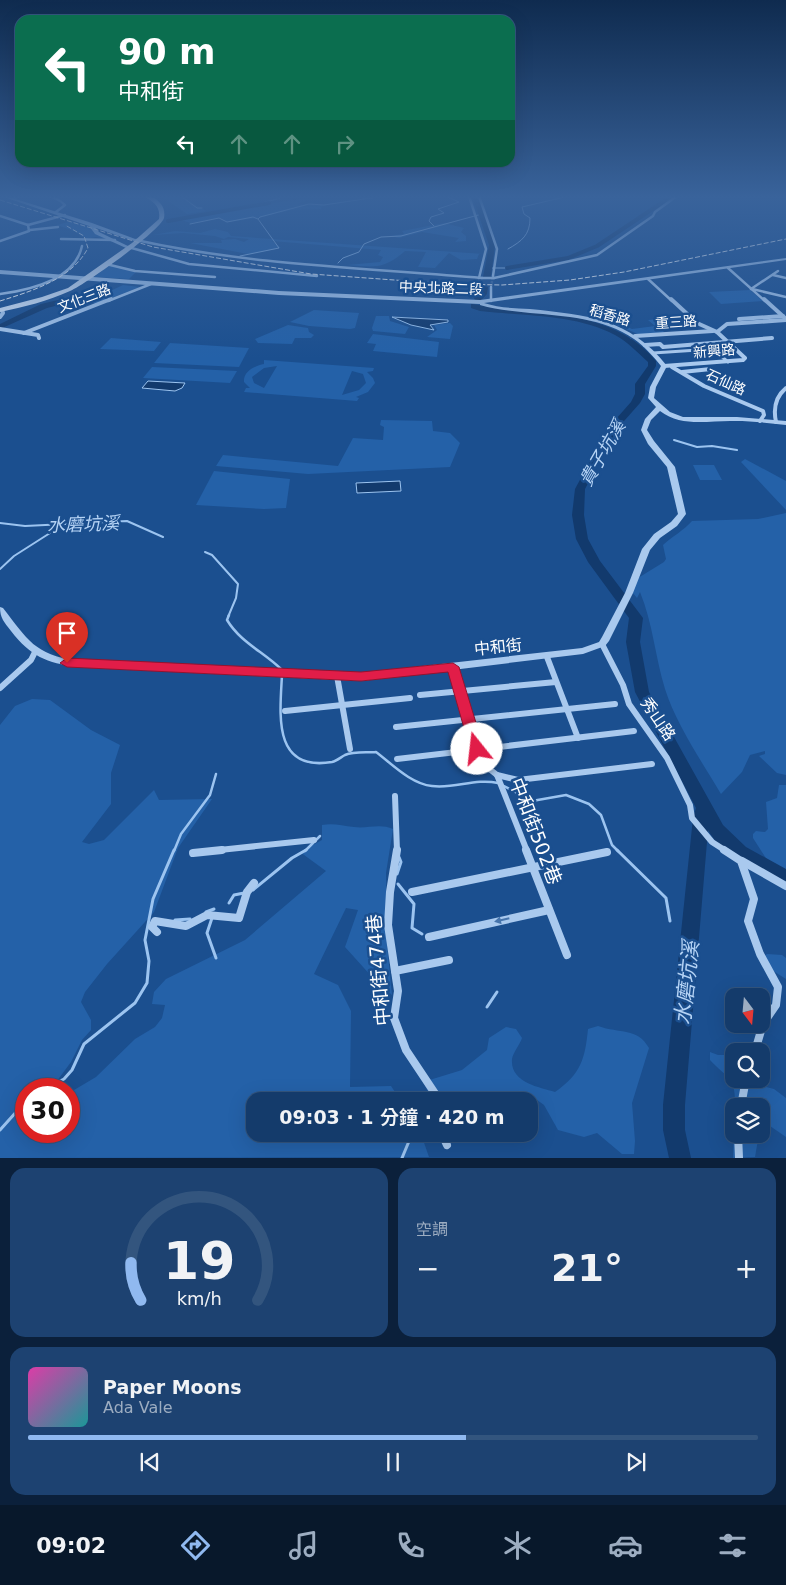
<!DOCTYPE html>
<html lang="zh-TW">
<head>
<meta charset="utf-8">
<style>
  body { margin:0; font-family:"DejaVu Sans","Noto Sans TC",sans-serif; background:#1d4271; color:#f1f3f6; height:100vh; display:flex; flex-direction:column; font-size:19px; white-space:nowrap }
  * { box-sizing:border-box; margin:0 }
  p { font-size:16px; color:#9dadc1 }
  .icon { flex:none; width:28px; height:28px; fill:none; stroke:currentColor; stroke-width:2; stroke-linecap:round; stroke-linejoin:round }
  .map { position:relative; height:1158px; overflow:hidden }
  .side { display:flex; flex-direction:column; gap:10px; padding:10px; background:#0b203b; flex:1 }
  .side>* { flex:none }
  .hud { position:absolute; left:15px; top:15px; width:500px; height:152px; border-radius:15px; box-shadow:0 5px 20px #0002,0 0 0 1px #33557e; background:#0b6e4f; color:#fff; overflow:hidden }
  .needle { width:32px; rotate:164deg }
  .controls { position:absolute; left:725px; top:988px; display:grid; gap:10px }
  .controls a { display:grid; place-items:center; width:45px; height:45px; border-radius:10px; background:#143b6b; box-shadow:0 5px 20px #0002,0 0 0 1px #33557e; font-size:25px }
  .speed { position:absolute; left:15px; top:1078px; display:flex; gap:10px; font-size:25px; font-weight:700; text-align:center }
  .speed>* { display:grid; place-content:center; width:65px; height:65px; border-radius:50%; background:#143b6b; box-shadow:0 5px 20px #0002,0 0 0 1px #33557e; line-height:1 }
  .speed .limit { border:8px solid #d22; background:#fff; color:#111 }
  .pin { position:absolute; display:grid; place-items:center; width:42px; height:42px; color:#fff; margin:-51px -21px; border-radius:50% 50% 50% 0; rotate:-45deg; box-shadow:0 0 5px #0007 }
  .pin .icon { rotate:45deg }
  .me { position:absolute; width:55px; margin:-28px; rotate:344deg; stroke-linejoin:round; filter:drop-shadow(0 0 4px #0008) }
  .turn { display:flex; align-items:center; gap:18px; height:105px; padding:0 20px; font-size:22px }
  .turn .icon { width:65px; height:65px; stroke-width:2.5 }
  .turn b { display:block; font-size:35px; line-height:42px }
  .lanes { display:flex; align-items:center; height:48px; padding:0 20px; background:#0003; justify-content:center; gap:25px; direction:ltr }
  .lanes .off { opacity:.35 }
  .big { font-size:38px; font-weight:600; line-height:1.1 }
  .side .card { flex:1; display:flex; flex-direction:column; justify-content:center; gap:8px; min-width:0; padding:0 18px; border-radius:15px; background:#1d4271 }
  .side .dial { align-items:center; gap:0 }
  .dial svg { height:130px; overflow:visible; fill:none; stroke:#33557e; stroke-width:7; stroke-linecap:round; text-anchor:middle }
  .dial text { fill:#f1f3f6; stroke:none }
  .song { display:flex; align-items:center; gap:15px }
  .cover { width:60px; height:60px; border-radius:8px; background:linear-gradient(135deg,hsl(320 70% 55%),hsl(180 70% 35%)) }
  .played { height:5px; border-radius:2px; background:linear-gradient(90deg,#90b9f0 60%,#33557e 60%) }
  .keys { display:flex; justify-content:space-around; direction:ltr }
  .heat { display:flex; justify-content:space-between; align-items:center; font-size:28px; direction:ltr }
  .side .tiles { flex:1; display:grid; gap:10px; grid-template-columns:1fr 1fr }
  .card:last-child { grid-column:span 2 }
  .trip { position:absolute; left:246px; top:1092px; width:292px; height:50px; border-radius:15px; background:#143b6b; box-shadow:0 5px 20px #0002,0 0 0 1px #33557e; font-weight:600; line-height:50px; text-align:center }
  .tabs { display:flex; height:80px; justify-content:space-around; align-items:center; background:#08182b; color:#9dadc1 }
  .tabs .icon { width:35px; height:35px }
  .tabs .current { color:#90b9f0 }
  .tabs b { font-size:22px; color:#f1f3f6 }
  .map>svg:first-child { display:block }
  .green { fill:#2461a8; fill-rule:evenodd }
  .water { fill:#123a6d; stroke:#9cc4f0 }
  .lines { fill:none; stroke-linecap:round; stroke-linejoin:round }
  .stream-far3 { stroke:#9cc4f0; stroke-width:1 }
  .stream-far2 { stroke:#9cc4f0; stroke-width:2 }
  .stream-far1 { stroke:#9cc4f0; stroke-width:2.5 }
  .stream { stroke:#9cc4f0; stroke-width:3 }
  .canal { stroke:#123a6d; stroke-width:4 }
  .river { fill:#123a6d; fill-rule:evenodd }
  .minor-tunnel { stroke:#3d69a0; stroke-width:2.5; stroke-dasharray:2.5 1; stroke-linecap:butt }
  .pedestrian { stroke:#a9c9ee; stroke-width:3 }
  .minor-far3 { stroke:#a9c9ee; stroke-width:2.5 }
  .minor-far2 { stroke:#a9c9ee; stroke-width:4 }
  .minor-far1 { stroke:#a9c9ee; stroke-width:6 }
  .minor { stroke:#a9c9ee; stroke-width:8 }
  .tertiary { fill:#a9c9ee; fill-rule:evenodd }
  .secondary { fill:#d6e6fa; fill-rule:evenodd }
  .rail { stroke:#fff; stroke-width:1; stroke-dasharray:5 2; stroke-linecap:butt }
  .minor-bridge { stroke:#a9c9ee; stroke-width:2.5 }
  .oneway { fill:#4674ac }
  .route { fill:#e11d48; stroke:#92132f }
  .labels { text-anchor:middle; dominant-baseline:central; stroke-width:5; stroke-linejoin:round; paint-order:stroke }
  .far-street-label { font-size:14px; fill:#fff; stroke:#1b4f8f }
  .street-label { font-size:16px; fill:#fff; stroke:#1b4f8f }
  .water-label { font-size:18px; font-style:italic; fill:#b5d3f5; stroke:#1b4f8f }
  .near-street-label { font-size:19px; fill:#fff; stroke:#1b4f8f }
  .near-water-label { font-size:21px; font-style:italic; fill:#b5d3f5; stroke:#1b4f8f }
</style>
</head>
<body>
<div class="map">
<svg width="786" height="1158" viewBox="0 0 786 1158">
  <rect width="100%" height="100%" fill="#1b4f8f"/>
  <g class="green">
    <path d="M161 196H180L206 211 187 214Z"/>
    <path d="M302 198 306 201 297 204 323 205 321 209 291 210 258 218 228 222 220 218 191 223 181 220Z"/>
    <path d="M72 221 88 226 94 233 111 240 96 237 86 239 74 231 57 225Z"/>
    <path d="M444 223 464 228 461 232 466 236V241L455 242 459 238 422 232 399 238 390 236 404 234 402 231Z"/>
    <path d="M215 229 228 232 231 236 483 254H479L477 259 461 260 449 253 435 268 418 267 426 252 405 251C383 270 374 267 347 265L380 262 383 257 378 255 381 250 272 241 281 248 248 254 190 243H222L221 240 235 239 244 242 249 239 228 237 224 239 215 236 183 233 153 235 175 231 200 233Z"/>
    <path d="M110 265 137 271 129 279 94 277Z"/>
    <path d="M123 285 140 287 96 304 81 298 106 293Z"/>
    <path d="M750 290 763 301 721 304 709 292Z"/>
    <path d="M314 310 359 313 355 328 350 329 309 326 290 322Z"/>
    <path d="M376 316H389L390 321 409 327 405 334 373 331 372 328Z"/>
    <path d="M687 316 696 324 660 328 665 333 640 335 612 323H619L632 329 655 326 648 320Z"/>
    <path d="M450 323 453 326 450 339 427 337 437 330 434 325Z"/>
    <path d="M288 325 308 328 309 332 314 335 311 338H295L292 344 258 343 255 339Z"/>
    <path d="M373 334 439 342 437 357 373 351 376 344 367 343Z"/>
    <path d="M111 338 161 342 154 351 100 349Z"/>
    <path d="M170 343 249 348 239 367 154 363Z"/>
    <path d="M264 360 374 368 373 371 367 372 373 378 375 383 368 392 356 397 359 398 357 401 244 392 246 388H250L244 382C243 371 255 366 264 364ZM277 366 264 388 254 383 252 377 264 368ZM352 371 363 374 366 383 359 390 342 395Z"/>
    <path d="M152 367 237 371 230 383 143 378Z"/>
    <path d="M381 420 432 421 433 431 450 433 460 443 450 467 308 474 216 466 223 455 338 466 353 438 383 440 384 427 380 425Z"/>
    <path d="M745 459 786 481V510L741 462Z"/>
    <path d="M693 465H714L722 480H700Z"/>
    <path d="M214 471 290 479 286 508 264 509 196 505Z"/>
    <path d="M786 513V775L777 773 759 756 765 754V751L750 755 742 772 721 794C702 762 676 724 665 689 655 656 653 624 640 592L637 598 631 591 638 578 664 562 666 559 663 545C673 536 683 531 692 521L758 519Z"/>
    <path d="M32 699 50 700 91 730 120 745 111 773V804L82 842 89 844 104 840 154 790 159 800 212 799 178 848 154 912 107 964 85 992 81 1002 91 1020V1030L82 1040 71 1062 51 1089H26V1131H69V1093L96 1077 135 1039 155 1027 162 1018 165 1005 152 1004 154 992 166 979 245 940 326 871 300 852 322 840V825C334 823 342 826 354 827 367 829 380 823 393 829L386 873 387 944 392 995 373 978 345 947 358 910 346 908 314 974 338 985 351 1011 350 1087 391 1086 401 1101H255V1134H421L429 1157 0 1158V725L15 706Z"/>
    <path d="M779 785H786V870L774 867 769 863 753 838V834L756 831 765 832 768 829 766 802 777 798Z"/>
    <path d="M767 954 782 955 786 958V979L770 969 763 957Z"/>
    <path d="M598 1026C620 1034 637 1027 649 1048L632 1103 635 1141 634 1154H622L597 1133 584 1137 558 1130 544 1105 533 1097 521 1101H433L423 1082 462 1070 487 1050 489 1038 506 1027 516 1029 522 1038C520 1044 513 1053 512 1059 510 1083 539 1087 555 1092 581 1074 585 1059 588 1029Z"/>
    <path d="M710 1052 718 1055H734V1079H756L758 1085 774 1089 786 1098V1137L770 1126 761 1129V1106H735C736 1078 728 1079 710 1060Z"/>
    <path d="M734 1126V1134H759L755 1157 733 1158Z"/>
  </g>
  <g class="water">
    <path d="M392 317 448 320V322L430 325 434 330 411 325Z"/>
    <path d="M148 381 185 383 182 388 175 391 142 388Z"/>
    <path d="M400 481 401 491 357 493 356 483Z"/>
  </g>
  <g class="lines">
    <g class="stream-far3">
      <path d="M181 196 197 208H202"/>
      <path d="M279 199 280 196"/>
      <path d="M262 203 277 199"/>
      <path d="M190 224 219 218 227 222 253 217 258 219"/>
      <path d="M434 226 429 221 431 217 444 213 438 209 459 202 445 196H448"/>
      <path d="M508 249C522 241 530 235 530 218L524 214 522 207 569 196"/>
      <path d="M240 256 279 248 258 219 260 217 309 204 324 205 384 196"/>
      <path d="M338 263 343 258 359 252 364 244 381 237 401 236 482 214"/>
      <path d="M488 268H507"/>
      <path d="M628 340 630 339"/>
    </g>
    <g class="stream-far2">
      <path d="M674 440 697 447 712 446 737 450"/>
      <path d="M0 523 25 526 127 521 163 537"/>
      <path d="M205 552 212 555 238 584 236 598 228 617"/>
      <path d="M0 569 14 556 61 526"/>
    </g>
    <g class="stream-far1">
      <path d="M229 615 227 620C241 643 264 652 282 670"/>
      <path d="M282 675C280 714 272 772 332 762 337 761 341 757 345 755 354 751 367 753 376 752 392 764 411 784 432 786 455 789 475 778 498 783"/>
      <path d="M504 786 532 801 566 795 589 804 601 815 612 845 618 851"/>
      <path d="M174 851 181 834 210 795 216 774"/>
      <path d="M305 851 320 836"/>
    </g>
    <g class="stream">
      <path d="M617 850 666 898 670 921"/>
      <path d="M397 874 401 862 399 857"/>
      <path d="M398 884 414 904 412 928 422 934"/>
      <path d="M253 890 292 858 306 850"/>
      <path d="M229 903 234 895 244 893"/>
      <path d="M206 912 214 909"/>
      <path d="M212 918 207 933 216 958"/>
      <path d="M175 920 190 919"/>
      <path d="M487 1007 497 992"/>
      <path d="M45 1089 64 1079 72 1070 84 1044 135 1003 147 983 149 961 145 940 153 899 174 850"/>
      <path d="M0 1130 26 1101"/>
      <path d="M402 1158 412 1134"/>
    </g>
    <g class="canal">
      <path d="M168 221 269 203"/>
      <path d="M507 268 568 258 597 246 672 196"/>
    </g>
    <g class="river">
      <path d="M299 196H313L294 200 291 198Z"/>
      <path d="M472 196H478L495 245 491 277 487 279 483 277 489 245Z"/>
      <path d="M481 285 488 287 487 294 481 300H475L474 298 479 293Z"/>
      <path d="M92 292 96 294 95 296 47 308 0 329V324L41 304Z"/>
      <path d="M471 304C477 304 497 309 505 309 559 314 619 316 656 361V366L645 384V394L640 403 617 429 585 489 584 515 588 539 600 561 643 618 640 642 649 692 723 825 746 847 786 869V886C758 876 723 857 708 830L685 1105V1130L691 1158H669L663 1130V1105L693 818 696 808 635 692 626 642 629 618 588 562 576 539 572 515 575 489 608 428 631 402 635 394V384L648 366V362C637 352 628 342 615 335 576 314 523 316 480 311L471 308Z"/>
    </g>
    <path class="minor-tunnel" d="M491 287 493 276"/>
    <path class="pedestrian" d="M653 353 713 349 728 362"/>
    <g class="minor-far3">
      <path d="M469 196 486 249 479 278"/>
      <path d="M479 196 497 249 493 276"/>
      <path d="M12 198C29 194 52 191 65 205L56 212"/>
      <path d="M0 216 28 225"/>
      <path d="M28 225 65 215"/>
      <path d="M30 230 58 227"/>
      <path d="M61 239 115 240"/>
      <path d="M136 240C249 265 367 268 482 278"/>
      <path d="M0 241 29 231 28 225"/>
      <path d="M128 247 189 264 317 276"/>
      <path d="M106 264 135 271 215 277"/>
      <path d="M728 268 765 301"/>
      <path d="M773 275 786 278"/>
      <path d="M494 278 597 255 653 216 655 212 677 196"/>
      <path d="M648 279 672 301"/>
      <path d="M491 287V301"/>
      <path d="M751 289 778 271"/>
      <path d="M752 289 786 297"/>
      <path d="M0 294C30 290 75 280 82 246"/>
      <path d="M108 301 151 284"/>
    </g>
    <g class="minor-far2">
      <path d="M671 299 697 323 717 332"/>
      <path d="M764 299 786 319"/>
      <path d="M0 317 3 313 2 310"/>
      <path d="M739 319 783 316"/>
      <path d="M0 329 38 335 39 338"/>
      <path d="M24 333 111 299"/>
      <path d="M635 336 713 331"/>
      <path d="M645 345 660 344 663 347 772 338"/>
      <path d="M664 366 743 360 745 358 717 332 727 324 786 320"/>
      <path d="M672 367 704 386 763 411 764 415 760 421"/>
      <path d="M682 372 711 369"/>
      <path d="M776 422C773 408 775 397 786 388"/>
    </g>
    <g class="minor-far1">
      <path d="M602 644 623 685 629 704 667 758 690 805 692 818 712 842 726 851"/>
      <path d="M547 657 578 738"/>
      <path d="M453 667 477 749 483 764 497 775 527 851"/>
      <path d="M337 676 350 749"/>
      <path d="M0 688 31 660 35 652"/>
      <path d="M420 695 556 682"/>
      <path d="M285 711 410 698"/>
      <path d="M396 727 615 704"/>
      <path d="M397 759 634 731"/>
      <path d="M497 775 518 780 652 764"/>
      <path d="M395 796 397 851"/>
      <path d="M210 851 314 840"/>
    </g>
    <g class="minor">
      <path d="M397 850 390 892 388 925 398 991 394 1018 406 1050 440 1101"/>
      <path d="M526 850 567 955"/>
      <path d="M724 850 741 861 754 899 748 921 760 954 778 987 776 1005 763 1024 755 1051"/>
      <path d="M193 853 222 850"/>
      <path d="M742 861 786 886"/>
      <path d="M412 892 607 852"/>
      <path d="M157 932 152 927 155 921 186 926 207 915 239 918 247 892 254 883"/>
      <path d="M429 937 549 910"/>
      <path d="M395 971 449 960"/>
      <path d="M741 1106 746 1079"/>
      <path d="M442 1134 447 1145"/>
      <path d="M738 1134 739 1158"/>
    </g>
    <g class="tertiary">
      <path d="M1 196H6L92 223 138 240 134 241 96 228 99 232 130 247 126 248 95 234 89 226Z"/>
      <path d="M786 258V260L484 303C499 308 514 308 530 309 586 315 630 318 667 366L656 387 654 398 670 412 683 417H737L786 421V425C769 423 752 421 735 421 710 420 682 428 660 411L651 420 647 430 654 441 675 467 686 514 677 526 660 538 650 550 633 593 609 641 605 646 583 654 361 681 77 667C47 663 30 656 11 631 4 622 0 618 0 607L3 608C28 640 34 654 77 661L361 673 582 648 599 642 602 637 625 593 642 549 654 534 671 522 678 514 667 467 648 444 641 430 645 419 656 407 648 398 650 387 661 366C653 356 644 346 634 339 604 318 564 316 530 313 513 311 496 310 480 305V304L279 295 0 274V270L279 291 480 300Z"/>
    </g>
    <path class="secondary" d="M144 196C150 195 156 198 160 203 164 207 165 213 164 218 159 232 86 284 70 291 48 301 24 307 0 312V308L42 297 68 288 132 243 159 219C161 206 153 202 144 196Z"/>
    <g class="rail">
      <path d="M0 200 153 247 311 274 450 284 502 285 570 280 624 272 786 239"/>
      <path d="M0 301C32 291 72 279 88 248L84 236 65 225"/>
    </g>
    <path class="minor-bridge" d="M482 278H494"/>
  </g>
  <defs><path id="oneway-solid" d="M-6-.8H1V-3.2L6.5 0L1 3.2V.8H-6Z" transform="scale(1.25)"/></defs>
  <use class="oneway" href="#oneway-solid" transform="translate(502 920) rotate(167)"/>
  <linearGradient id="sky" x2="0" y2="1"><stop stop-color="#0f2b4f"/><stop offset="0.55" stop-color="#39639b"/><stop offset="1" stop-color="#39639b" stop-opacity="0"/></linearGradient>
  <rect width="786" height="358" fill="url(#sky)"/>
  <path class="route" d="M67 658 361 672 453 663 459 667 484 749 482 753H472L470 749 448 672 361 681 67 667 60 663Z"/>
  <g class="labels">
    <g class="far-street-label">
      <text transform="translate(441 288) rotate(2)">中央北路二段</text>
      <text transform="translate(84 298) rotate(-21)">文化三路</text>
      <text transform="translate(610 315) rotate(17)">稻香路</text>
      <text transform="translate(676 322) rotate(-4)">重三路</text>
      <text transform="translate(714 351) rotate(-5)">新興路</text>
      <text transform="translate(726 382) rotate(24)">石仙路</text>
    </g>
    <g class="street-label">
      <text transform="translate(498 647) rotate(-6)">中和街</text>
      <text transform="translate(658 719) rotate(56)">秀山路</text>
    </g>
    <g class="water-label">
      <text transform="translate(602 453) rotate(-60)">貴子坑溪</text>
      <text transform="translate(83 524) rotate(-2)">水磨坑溪</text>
    </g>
    <g class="near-street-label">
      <text transform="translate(536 831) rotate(69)">中和街502巷</text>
      <text transform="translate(378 970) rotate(-95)">中和街474巷</text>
    </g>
    <g class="near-water-label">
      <text transform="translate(687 983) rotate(-84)">水磨坑溪</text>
    </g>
  </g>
</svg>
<div class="controls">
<a><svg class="needle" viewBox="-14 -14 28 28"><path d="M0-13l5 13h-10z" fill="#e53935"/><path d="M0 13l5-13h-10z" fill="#9dadc1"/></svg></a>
<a><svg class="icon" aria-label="search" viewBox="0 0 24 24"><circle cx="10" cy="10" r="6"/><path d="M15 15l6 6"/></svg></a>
<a><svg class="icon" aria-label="layers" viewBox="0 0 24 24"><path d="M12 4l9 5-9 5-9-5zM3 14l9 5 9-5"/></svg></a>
</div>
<div class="speed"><div class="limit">30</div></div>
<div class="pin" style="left:67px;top:663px;background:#d93025"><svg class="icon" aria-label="arrive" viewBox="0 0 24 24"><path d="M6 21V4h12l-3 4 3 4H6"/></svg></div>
<svg class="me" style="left:477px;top:749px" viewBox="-20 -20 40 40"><circle r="19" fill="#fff"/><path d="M0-13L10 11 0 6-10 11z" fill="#e11d48"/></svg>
<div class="trip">09:03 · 1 分鐘 · 420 m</div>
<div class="hud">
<div class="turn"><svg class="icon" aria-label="left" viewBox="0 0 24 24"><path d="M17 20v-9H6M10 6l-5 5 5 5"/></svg><div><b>90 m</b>中和街</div></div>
<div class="lanes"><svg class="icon" aria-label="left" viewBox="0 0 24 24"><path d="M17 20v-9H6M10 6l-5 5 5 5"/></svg><svg class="icon off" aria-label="ahead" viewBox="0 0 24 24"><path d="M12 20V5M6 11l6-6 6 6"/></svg><svg class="icon off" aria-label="ahead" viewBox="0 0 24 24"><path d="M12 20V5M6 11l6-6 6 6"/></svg><svg class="icon off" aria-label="right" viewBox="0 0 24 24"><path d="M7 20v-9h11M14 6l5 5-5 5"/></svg></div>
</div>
</div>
<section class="side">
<div class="tiles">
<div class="card dial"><svg viewBox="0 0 100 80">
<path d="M14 69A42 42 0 1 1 86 69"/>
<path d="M14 69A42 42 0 0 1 8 46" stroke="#90b9f0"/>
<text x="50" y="56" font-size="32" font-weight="700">19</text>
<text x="50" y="72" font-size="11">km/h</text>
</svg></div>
<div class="card"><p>空調</p>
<div class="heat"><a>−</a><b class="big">21°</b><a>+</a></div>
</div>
<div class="card">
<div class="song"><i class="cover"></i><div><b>Paper Moons</b><p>Ada Vale</p></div></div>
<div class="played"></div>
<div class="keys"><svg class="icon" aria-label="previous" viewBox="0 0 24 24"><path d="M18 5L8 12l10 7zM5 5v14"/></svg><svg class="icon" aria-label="pause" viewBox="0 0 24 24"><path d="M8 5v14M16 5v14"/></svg><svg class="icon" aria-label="next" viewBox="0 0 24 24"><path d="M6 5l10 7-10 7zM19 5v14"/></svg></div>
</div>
</div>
</section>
<nav class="tabs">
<b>09:02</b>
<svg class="icon current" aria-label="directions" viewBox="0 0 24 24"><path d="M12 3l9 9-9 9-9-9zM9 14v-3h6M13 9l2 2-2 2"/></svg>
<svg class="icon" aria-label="music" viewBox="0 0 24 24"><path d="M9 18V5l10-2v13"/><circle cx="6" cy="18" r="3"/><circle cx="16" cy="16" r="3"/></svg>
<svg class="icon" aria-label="phone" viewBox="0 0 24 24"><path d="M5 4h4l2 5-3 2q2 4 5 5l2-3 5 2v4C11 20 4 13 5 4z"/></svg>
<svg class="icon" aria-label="climate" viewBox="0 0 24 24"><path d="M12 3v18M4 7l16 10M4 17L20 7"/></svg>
<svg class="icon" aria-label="car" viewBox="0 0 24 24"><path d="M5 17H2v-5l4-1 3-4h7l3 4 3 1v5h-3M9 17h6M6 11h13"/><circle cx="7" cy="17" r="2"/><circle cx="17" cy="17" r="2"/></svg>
<svg class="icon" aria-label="filters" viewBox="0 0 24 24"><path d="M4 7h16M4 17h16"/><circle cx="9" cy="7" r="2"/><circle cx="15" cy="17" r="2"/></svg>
</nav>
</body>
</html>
